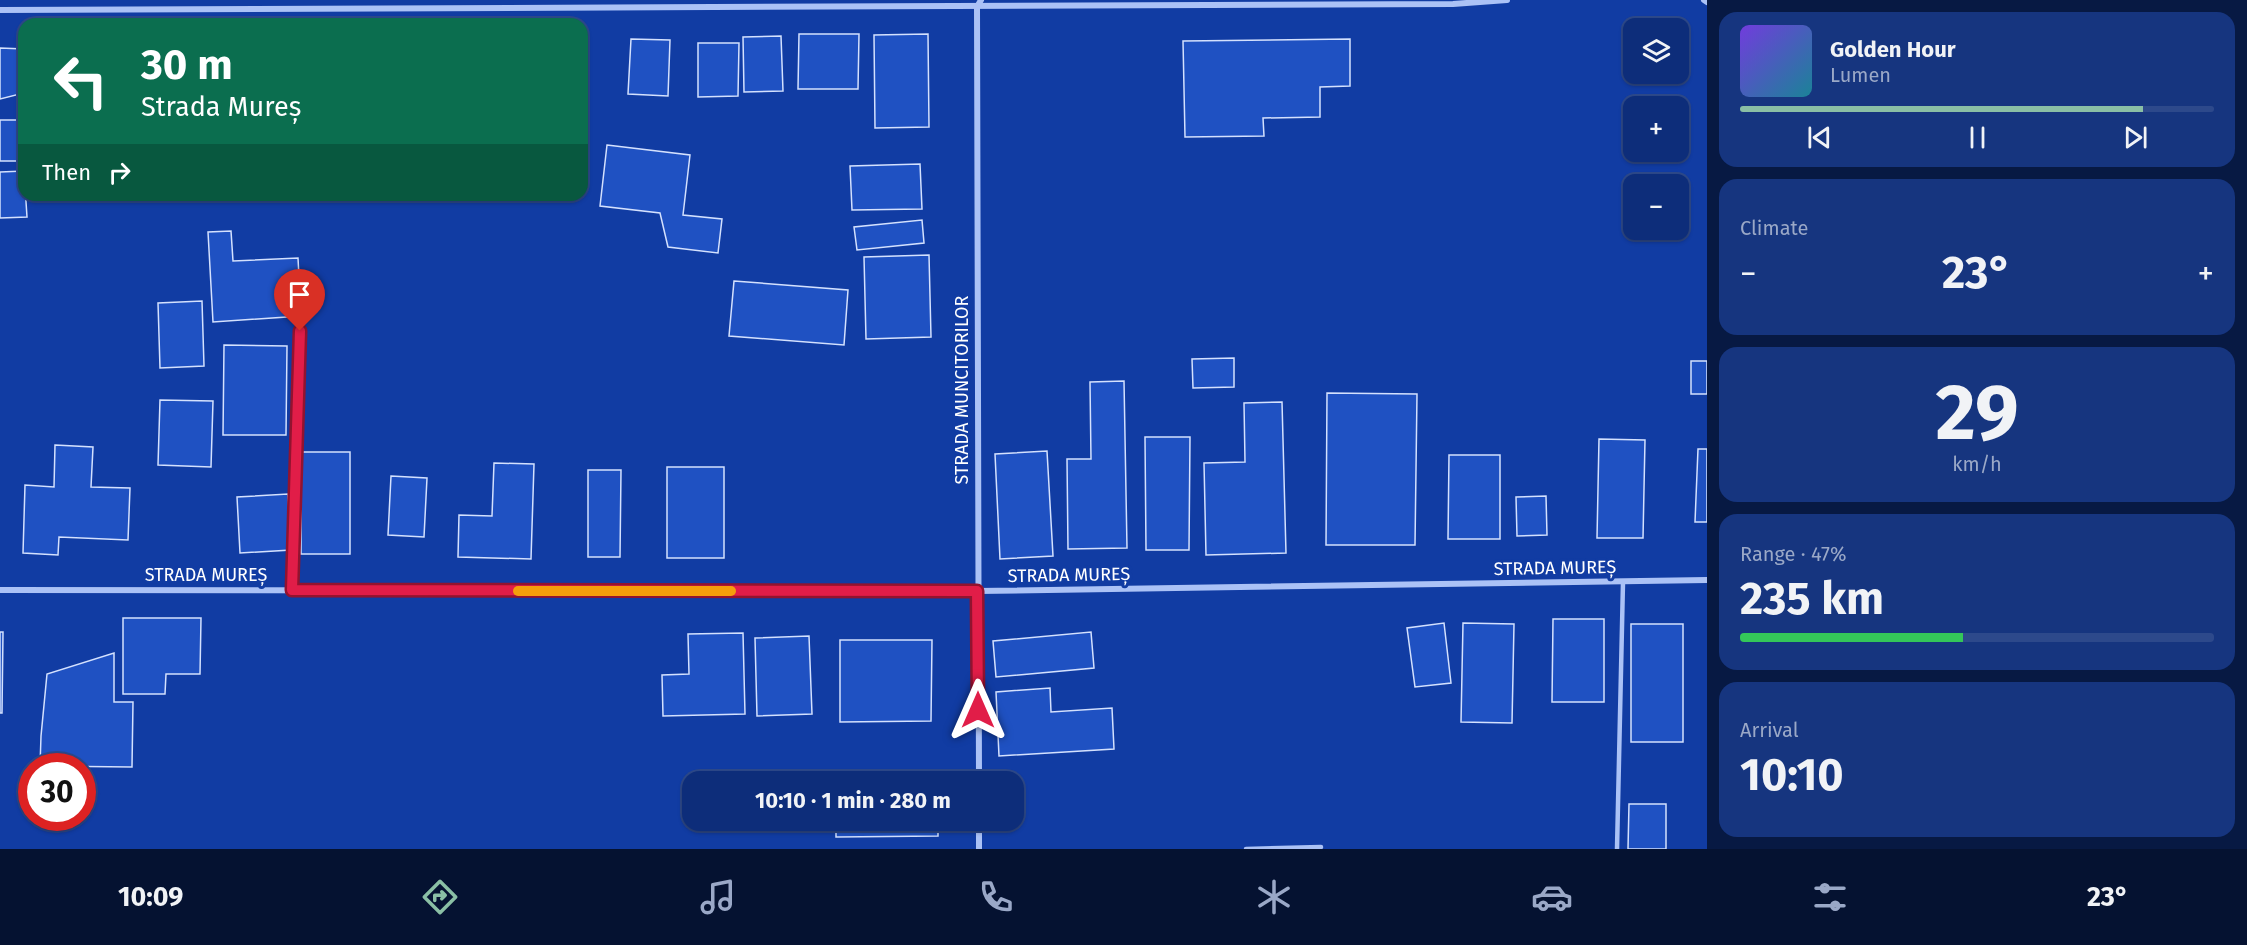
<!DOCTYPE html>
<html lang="en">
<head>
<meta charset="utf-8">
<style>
  body { margin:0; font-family:"Fira Sans",sans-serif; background:#16357f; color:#f1f3f6; height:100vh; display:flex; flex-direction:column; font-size:22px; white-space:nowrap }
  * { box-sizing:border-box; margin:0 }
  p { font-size:20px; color:#9aa8c7 }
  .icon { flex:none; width:33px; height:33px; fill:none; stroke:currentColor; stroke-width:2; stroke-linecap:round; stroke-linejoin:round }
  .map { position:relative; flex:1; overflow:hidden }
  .sheet { display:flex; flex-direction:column; gap:12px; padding:12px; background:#071943; width:540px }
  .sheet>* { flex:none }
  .guide { position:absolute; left:18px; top:18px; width:570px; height:183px; border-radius:18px; box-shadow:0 2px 4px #0004,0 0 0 2px #2d498b; background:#0b6e4f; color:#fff; overflow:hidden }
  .tools { position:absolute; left:1623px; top:18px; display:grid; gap:12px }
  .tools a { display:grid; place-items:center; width:66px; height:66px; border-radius:12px; background:#0d2d7a; box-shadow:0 2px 4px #0004,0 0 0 2px #2d498b; font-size:30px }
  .speed { position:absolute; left:18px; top:753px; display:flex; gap:12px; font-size:30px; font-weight:700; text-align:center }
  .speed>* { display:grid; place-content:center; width:78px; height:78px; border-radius:50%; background:#0d2d7a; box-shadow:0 2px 4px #0004,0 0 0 2px #2d498b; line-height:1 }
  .speed .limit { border:9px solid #d22; background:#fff; color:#111 }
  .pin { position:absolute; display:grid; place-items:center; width:51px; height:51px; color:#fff; margin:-62px -26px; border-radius:50% 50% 50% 0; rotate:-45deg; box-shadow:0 0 6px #0007 }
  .pin .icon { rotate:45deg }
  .me { position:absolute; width:66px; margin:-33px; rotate:0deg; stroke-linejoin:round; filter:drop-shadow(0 0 4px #0008) }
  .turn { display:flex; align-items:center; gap:21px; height:126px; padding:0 24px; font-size:27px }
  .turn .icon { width:78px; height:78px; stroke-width:2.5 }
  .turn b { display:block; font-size:42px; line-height:51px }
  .then { display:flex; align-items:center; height:57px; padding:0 24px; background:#0003; gap:12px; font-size:22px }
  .big { font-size:45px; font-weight:700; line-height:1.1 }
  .sheet .card { flex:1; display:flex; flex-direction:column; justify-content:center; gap:9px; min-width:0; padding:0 21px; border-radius:18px; background:#16357f }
  .sheet .dial { align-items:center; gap:0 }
  .dial b { font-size:78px; line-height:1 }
  .song { display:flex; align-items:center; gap:18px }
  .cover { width:72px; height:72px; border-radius:9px; background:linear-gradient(135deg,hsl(260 70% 55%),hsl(190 70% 35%)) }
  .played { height:6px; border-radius:3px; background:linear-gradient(90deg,#8abfa5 85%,#2d498b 85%) }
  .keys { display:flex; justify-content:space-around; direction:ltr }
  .heat { display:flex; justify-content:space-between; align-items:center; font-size:33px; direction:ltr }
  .charge { height:9px; border-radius:4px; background:linear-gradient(90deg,#34c759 47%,#2d498b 0) }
  .trip { position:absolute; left:682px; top:771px; width:342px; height:60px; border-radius:18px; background:#0d2d7a; box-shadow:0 2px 4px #0004,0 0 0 2px #2d498b; font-weight:700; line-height:60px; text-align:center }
  .menu { display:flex; height:96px; justify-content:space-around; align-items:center; background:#051231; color:#9aa8c7 }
  .menu .icon { width:42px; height:42px }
  .menu .active { color:#8abfa5 }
  .menu b { font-size:27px; color:#f1f3f6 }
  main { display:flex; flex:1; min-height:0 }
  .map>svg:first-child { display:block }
  .building { fill:#1f51c2; stroke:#d4e1fe; stroke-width:1.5 }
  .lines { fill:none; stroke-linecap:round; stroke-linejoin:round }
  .service { stroke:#abc2f6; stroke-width:4.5 }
  .minor { stroke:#abc2f6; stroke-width:6 }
  .route-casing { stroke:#92132f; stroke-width:15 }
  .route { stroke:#e11d48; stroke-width:10 }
  .slow { stroke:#f59e0b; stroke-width:10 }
  .labels { text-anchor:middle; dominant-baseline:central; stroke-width:6; stroke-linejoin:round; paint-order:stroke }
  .street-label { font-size:18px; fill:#fff; stroke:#113ca3 }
</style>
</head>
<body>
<main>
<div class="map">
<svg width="1707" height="849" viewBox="0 0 1707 849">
  <rect width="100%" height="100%" fill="#113ca3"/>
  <g class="building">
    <path d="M799 34H859L858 89H798Z"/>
    <path d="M928 34 929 127 875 128 874 35Z"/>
    <path d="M781 36 783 91 744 92 743 37Z"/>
    <path d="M631 39 670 40 668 96 628 94Z"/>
    <path d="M1350 39V86L1320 87V117L1263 118 1264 136 1185 137 1183 41Z"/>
    <path d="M698 43H739L738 96 698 97Z"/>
    <path d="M0 48 24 49V93L0 99Z"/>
    <rect x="0" y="120" width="24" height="41"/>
    <path d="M607 145 690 155 683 215 722 219 718 253 668 247 660 213 600 206Z"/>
    <path d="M920 164 922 209 852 210 850 166Z"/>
    <path d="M24 171 27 217 0 218V172Z"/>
    <path d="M922 220 924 243 857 250 854 227Z"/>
    <path d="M231 231 233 261 298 258 301 316 213 322 208 232Z"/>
    <path d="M929 255 931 337 866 339 864 257Z"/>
    <path d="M734 281 848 290 844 345 729 336Z"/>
    <path d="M202 301 204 366 160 368 158 303Z"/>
    <path d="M224 345 287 346 286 435H223Z"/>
    <path d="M1234 358V387L1193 388 1192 359Z"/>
    <rect x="1691" y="361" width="16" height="33"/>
    <path d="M1124 381 1127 548 1068 549 1067 459H1091L1090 382Z"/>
    <path d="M1327 393 1417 394 1415 545H1326Z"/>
    <path d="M160 400 213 401 211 467 158 465Z"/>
    <path d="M1282 402 1286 553 1206 555 1204 463 1245 462 1244 403Z"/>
    <path d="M1145 437H1190L1189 550H1146Z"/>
    <path d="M1599 439 1645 440 1643 538H1597Z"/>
    <path d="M55 445 93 447 91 487 130 488 128 540 59 537 58 555 23 553 25 485 54 487Z"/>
    <path d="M1698 449H1707V522H1695Z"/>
    <path d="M1047 451 1053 556 1000 559 995 454Z"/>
    <rect x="301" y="452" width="49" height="102"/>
    <path d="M1449 455H1500V539H1448Z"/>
    <path d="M494 463 534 464 531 559 458 557 459 515 492 516Z"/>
    <rect x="667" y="467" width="57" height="91"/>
    <path d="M588 470H621L620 557H588Z"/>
    <path d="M391 476 427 478 424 537 388 535Z"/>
    <path d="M288 494 291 550 240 553 237 497Z"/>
    <path d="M1546 496 1547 535 1517 536 1516 497Z"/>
    <path d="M123 618H201L200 674H166L165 694H123Z"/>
    <path d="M1553 619H1604V702H1552Z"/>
    <path d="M1444 623 1451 683 1415 687 1407 628Z"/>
    <path d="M1463 623 1514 624 1512 723 1461 722Z"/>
    <rect x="1631" y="624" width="52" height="118"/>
    <path d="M0 632H3L2 713H0Z"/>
    <path d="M1091 632 1094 668 996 677 993 641Z"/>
    <path d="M743 633 745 714 663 716 662 675 689 674 688 634Z"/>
    <path d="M809 636 812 714 757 716 755 638Z"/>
    <path d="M840 640H932L931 721 840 722Z"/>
    <path d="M114 653V702H133L132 767 40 766 41 736 47 674Z"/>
    <path d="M1050 688 1051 712 1112 708 1114 749 999 756 996 692Z"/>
    <path d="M1629 804H1666V849H1628Z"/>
    <path d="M836 820H938V836L836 837Z"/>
  </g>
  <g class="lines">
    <g class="service">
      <path d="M292 590 300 331"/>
      <path d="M1246 849 1321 847"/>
      <path d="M1617 849 1623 582"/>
    </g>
    <g class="minor">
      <path d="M1704 0 1707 2"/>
      <path d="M0 10 1453 4 1507 0"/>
      <path d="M0 590 977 591 1707 580"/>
      <path d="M979 782 977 7 981 0"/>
      <path d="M979 820V849"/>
    </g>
  </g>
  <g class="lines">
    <g class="route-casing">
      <path id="route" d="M300 331 292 590 977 591 978 710"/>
    </g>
    <use href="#route" class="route"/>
    <path class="slow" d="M518 591H731"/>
  </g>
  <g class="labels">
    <g class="street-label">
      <text transform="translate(962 390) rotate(-90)">STRADA MUNCITORILOR</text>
      <text transform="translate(1555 568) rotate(-1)">STRADA MUREȘ</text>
      <text x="206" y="575">STRADA MUREȘ</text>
      <text transform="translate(1069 575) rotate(-1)">STRADA MUREȘ</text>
    </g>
  </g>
</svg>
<div class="tools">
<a><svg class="icon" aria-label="layers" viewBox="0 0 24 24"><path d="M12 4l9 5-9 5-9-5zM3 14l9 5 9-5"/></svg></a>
<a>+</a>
<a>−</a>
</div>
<div class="speed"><div class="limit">30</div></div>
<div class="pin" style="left:300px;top:331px;background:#d93025"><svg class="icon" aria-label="arrive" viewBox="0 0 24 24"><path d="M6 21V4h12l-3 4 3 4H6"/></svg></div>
<svg class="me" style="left:978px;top:710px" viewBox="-20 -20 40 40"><path d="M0-17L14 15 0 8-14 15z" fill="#e11d48" stroke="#fff" stroke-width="4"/></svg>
<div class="trip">10:10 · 1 min · 280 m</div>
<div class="guide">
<div class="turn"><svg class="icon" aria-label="left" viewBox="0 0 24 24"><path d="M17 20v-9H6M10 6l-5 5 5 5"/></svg><div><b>30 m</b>Strada Mureș</div></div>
<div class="then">Then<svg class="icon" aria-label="right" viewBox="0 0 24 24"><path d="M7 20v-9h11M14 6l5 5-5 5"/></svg></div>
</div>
</div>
<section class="sheet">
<div class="card">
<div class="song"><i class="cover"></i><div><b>Golden Hour</b><p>Lumen</p></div></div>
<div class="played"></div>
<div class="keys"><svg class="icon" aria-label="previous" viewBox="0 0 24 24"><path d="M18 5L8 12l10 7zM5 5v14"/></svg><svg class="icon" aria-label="pause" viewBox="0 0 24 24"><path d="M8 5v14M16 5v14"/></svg><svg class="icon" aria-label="next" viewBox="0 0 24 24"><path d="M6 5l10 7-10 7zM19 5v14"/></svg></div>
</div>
<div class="card"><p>Climate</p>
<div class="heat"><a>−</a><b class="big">23°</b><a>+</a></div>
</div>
<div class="card dial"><b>29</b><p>km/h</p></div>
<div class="card"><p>Range · 47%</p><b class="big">235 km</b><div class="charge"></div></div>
<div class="card"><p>Arrival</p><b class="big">10:10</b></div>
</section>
</main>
<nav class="menu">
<b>10:09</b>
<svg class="icon active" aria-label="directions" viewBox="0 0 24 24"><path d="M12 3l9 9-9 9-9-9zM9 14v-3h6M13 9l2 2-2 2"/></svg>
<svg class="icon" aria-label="music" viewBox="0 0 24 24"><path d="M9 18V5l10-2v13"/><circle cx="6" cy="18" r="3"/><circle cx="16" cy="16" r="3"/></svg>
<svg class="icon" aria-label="phone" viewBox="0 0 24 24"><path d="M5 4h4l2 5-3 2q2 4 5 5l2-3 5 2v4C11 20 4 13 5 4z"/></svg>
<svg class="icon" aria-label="climate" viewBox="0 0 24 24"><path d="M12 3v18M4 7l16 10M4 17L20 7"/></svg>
<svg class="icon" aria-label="car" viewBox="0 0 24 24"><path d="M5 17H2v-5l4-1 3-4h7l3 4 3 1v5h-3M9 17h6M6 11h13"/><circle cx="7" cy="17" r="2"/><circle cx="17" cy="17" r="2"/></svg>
<svg class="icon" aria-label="filters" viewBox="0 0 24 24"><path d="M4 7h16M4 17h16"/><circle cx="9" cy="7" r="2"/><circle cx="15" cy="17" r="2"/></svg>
<b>23°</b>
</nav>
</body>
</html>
